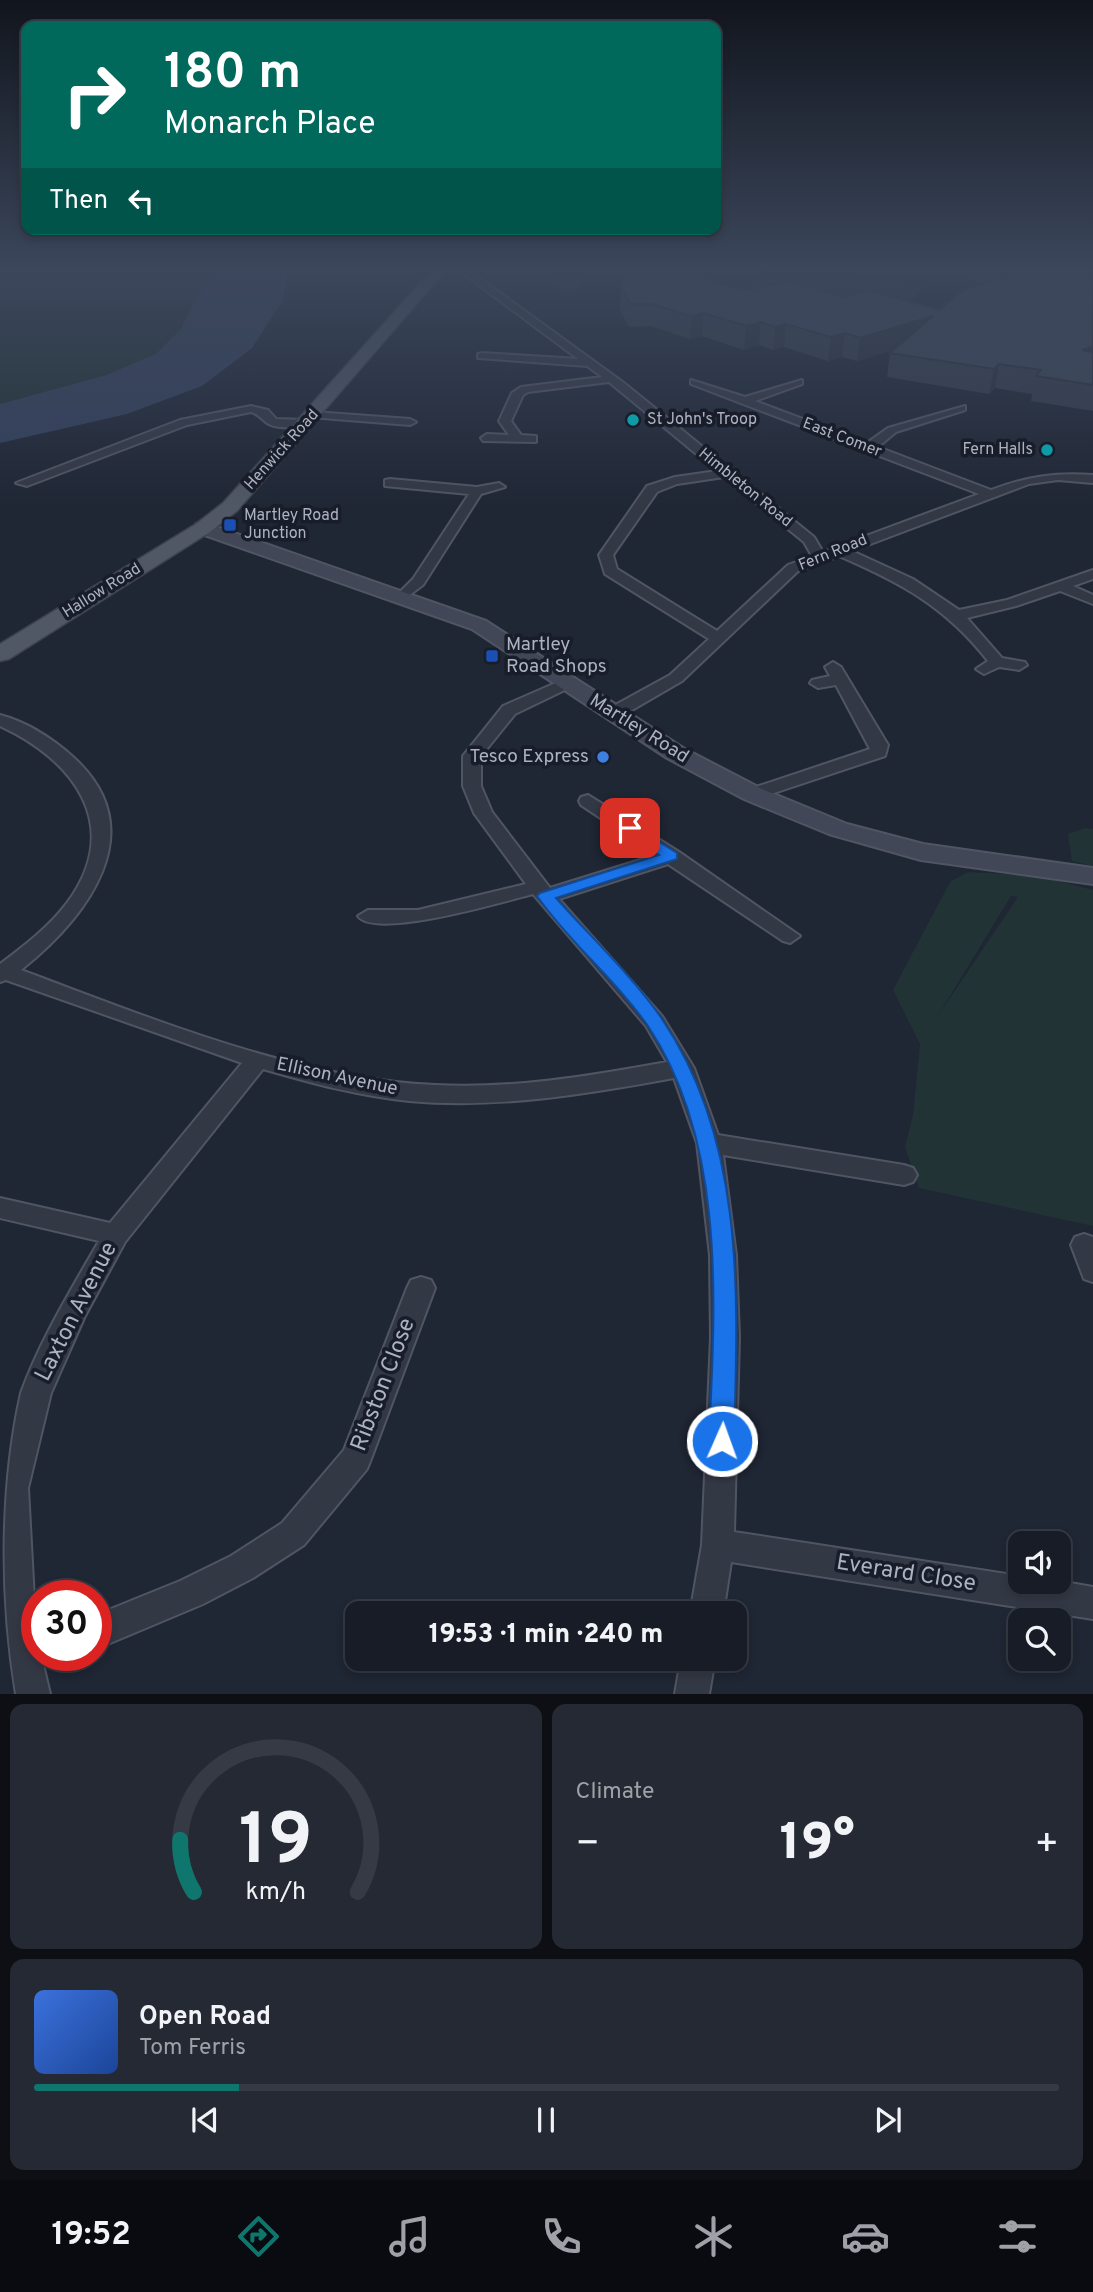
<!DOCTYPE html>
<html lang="en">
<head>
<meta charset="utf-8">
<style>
  body { margin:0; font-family:Overpass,sans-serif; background:#242933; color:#f1f3f6; height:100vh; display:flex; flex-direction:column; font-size:26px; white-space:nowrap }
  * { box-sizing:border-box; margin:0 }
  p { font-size:23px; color:#9ea1a7 }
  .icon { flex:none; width:38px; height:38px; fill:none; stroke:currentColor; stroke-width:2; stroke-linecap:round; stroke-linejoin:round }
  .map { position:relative; height:1694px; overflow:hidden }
  .details { display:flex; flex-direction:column; gap:10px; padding:10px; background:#0d0f15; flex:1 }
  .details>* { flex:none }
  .guide { position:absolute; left:21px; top:21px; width:700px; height:214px; border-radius:14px; box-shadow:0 4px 10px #0003,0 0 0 2px #363a44; background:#00695c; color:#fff; overflow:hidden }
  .tools { position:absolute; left:1008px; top:1531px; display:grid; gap:14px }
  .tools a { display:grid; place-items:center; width:63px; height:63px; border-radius:14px; background:#171c27; box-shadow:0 4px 10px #0003,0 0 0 2px #363a44; font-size:35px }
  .speed { position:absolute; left:21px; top:1580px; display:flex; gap:14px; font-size:35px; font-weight:700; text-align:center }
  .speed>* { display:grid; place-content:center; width:91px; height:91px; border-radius:50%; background:#171c27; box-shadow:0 4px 10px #0003,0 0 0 2px #363a44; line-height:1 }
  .speed .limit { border:10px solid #d22; background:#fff; color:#111 }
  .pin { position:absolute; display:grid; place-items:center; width:60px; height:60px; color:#fff; margin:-30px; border-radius:14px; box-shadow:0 4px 10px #0006 }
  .me { position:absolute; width:77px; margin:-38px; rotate:2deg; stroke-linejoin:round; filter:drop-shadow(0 0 5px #0008) }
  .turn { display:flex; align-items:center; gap:24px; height:147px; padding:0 28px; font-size:32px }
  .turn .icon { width:91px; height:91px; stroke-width:2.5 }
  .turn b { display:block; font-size:49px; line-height:60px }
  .then { display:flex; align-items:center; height:66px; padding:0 28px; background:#0003; gap:14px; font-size:26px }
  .big { font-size:52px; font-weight:800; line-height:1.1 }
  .details .card { flex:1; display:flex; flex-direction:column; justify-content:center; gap:10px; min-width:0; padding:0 24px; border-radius:14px; background:#242933 }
  .details .dial { align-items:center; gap:0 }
  .dial svg { height:182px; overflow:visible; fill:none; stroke:#363a44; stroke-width:7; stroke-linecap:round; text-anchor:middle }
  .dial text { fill:#f1f3f6; stroke:none }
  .song { display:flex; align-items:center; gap:21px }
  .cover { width:84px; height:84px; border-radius:10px; background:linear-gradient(135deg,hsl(220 70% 55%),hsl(220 70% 35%)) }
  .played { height:7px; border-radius:4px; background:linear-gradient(90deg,#0f766e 20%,#363a44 20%) }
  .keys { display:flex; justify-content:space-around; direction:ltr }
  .heat { display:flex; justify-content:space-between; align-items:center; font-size:38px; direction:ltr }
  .details .tiles { flex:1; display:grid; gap:10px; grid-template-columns:1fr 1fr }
  .card:last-child { grid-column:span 2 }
  .trip { position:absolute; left:345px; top:1601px; width:402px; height:70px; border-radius:14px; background:#171c27; box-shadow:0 4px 10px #0003,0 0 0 2px #363a44; font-weight:800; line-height:70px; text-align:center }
  .tab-bar { display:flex; height:112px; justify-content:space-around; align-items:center; background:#090b10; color:#9ea1a7 }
  .tab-bar .icon { width:49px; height:49px }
  .tab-bar .selected { color:#0f766e }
  .tab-bar b { font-size:32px; color:#f1f3f6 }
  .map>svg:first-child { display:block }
  .green { fill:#223336; fill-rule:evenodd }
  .water { fill:#33405b }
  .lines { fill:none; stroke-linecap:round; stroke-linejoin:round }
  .minor-casing { stroke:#505563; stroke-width:4 }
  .secondary-casing { stroke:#505563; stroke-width:4 }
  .primary-casing { stroke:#3c414e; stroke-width:3 }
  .minor { fill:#333845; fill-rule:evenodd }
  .secondary { fill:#414757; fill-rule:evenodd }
  .primary { fill:#505765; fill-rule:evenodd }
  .wall { fill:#343c4b }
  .shaded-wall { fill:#2b313d }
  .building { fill:#3d4657; stroke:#2b313d; stroke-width:2 }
  .route { fill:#1a73e8; stroke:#114b97; stroke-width:2 }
  .culture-dot { fill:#0f9aa8; stroke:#181d29; stroke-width:2.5 }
  .transit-dot { fill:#1a4fb4; stroke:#181d29; stroke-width:2.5 }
  .shop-dot { fill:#3f7fe0; stroke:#181d29; stroke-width:2.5 }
  .labels { text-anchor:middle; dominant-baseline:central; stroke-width:7; stroke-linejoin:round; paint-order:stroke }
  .far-poi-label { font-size:16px; fill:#acb2c2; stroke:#181d29; text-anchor:start }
  .far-street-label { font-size:16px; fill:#acb2c2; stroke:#181d29 }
  .poi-label { font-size:19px; fill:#acb2c2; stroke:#181d29; text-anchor:start }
  .street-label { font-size:19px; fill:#acb2c2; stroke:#181d29 }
  .near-street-label { font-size:23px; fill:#acb2c2; stroke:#181d29 }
</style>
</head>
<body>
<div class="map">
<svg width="1093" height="1694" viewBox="0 0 1093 1694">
  <rect width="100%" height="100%" fill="#1f2634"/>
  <g class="green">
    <path d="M0 271H219L195 299 181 329 156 354 106 375 0 404Z"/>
    <path d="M532 271H591L572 295Z"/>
    <path d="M768 271H798L924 287 895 316 736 295Z"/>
    <path d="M1085 828 1093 829V866L1072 861 1068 834Z"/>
    <path d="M968 872 1038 876 1093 890V1226L919 1188 905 1147 913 1115 920 1044 893 990 950 882ZM1011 896 1018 897 937 1017Z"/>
  </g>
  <path class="water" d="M219 271H287L283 300 252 348 202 386 127 414 0 443V404L106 375 156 354 181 329 195 299Z"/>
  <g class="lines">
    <g class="minor-casing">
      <g id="minor">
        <path d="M460 271H470L624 383 814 537 823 552 979 494 691 384V380L745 397 802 380V384L755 401 867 443 888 428 965 406V410L896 432 878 447 991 490C1026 477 1055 472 1093 475V483L1058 480 1029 484 852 551 913 579 959 610 1007 600 1093 570V579L1073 586 1093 595V604L1060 591 1016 606 967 618 1002 658 1025 662 1027 665 1019 670 999 667 984 674 976 669 988 661C945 606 901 583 839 556L798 571 682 681 620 717H608L606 713 608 709 670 675 709 639 605 574 599 555 647 486 675 477 717 471 609 382 528 392 523 395 511 421 521 435 536 436V442L483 441 481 438 487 434 509 435 499 421 512 393 521 387 602 377 587 366 478 358V354L482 353 578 359ZM724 477 804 542 812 556 788 565 717 631 617 569 613 555 657 492 677 484Z"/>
        <path d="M251 406 268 410 276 419 307 420 313 423C305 428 281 429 271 425 263 422 261 415 251 412L187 425 27 486 16 483 180 420Z"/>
        <path d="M314 412 410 419 416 422 410 425 310 417V413Z"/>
        <path d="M390 479 477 487 499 483 505 487 481 494 423 585 403 600 396 596 413 579 469 494 385 486V480Z"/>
        <path d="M833 662 841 667 888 745 885 756 759 798H747L744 794 747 790 870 749 836 685 818 688 810 683 812 680 830 676 825 667Z"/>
        <path d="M567 678 575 683 573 686 515 714 481 756V786L492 812 550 888 656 855 581 805 579 801 581 797 588 795 679 852 800 936 790 943 783 941 668 864 559 899 662 1016 694 1068 718 1135 904 1165 913 1168 917 1175 913 1182 904 1185 723 1155 736 1255 739 1337 734 1532 1020 1576V1582L1059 1581 1093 1587V1619L731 1562 723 1614H690L702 1545 711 1337 710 1255 697 1143 674 1078C587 1094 498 1109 409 1101 359 1096 311 1083 263 1069L125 1242 85 1316 51 1393 28 1488 37 1656H41L50 1694H16C0 1598 0 1487 21 1393 40 1340 71 1290 99 1241L0 1218V1198L110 1223 242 1063 6 980 0 982V964C24 946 49 927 67 903 124 826 74 760 0 726V715C27 722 53 739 73 757 155 831 86 918 21 970 148 1017 299 1080 435 1085 513 1089 590 1076 667 1062L646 1026 533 894C506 901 374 940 358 916L368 910H418L526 884 474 813 463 786V756L503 706Z"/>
        <path d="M1084 1234 1093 1237V1282L1084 1279 1071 1245 1075 1237Z"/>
        <path d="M421 1277 431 1280 435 1288 371 1459 367 1469 304 1545 253 1578 203 1604 96 1649V1615L180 1581 231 1556 282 1523 344 1450 407 1288 411 1280Z"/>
        <path d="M681 1659H715L709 1694H675Z"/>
      </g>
    </g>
    <g class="secondary-casing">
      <path id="secondary" d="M203 522 486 621 683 748 762 789 847 824 923 844 1093 868V884L921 860 829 834 744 799 667 758 472 629 196 532 194 528 196 524Z"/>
    </g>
    <g class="primary-casing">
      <path id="primary" d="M431 271H445L237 511 210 532 9 659 0 661V644L196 524 223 503Z"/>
    </g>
    <use href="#minor" class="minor"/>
    <use href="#secondary" class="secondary"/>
    <use href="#primary" class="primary"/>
  </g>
  <path class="wall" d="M926 271H1093V277H1091H1093V411L1031 401 1032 394 995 388 989 394 887 377 890 353 893 350 857 361 842 357 828 361 784 347 773 350 759 345 744 350 702 336 690 339 651 326 629 327 620 310 621 288 715 284 754 290 845 297 940 310 985 283 960 277 943 279Z"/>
  <g class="shaded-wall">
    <path d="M890 271H909L889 273Z"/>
    <path d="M945 271H961L960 277 943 279Z"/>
    <path d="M1003 271H1093V277L1000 288Z"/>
    <path d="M703 313 702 336 690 339 691 316Z"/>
    <path d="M933 316 930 338 857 361 860 338Z"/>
    <path d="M761 322 759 345 744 350 746 326Z"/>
    <path d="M786 324 784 347 773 350 775 327Z"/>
    <path d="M845 333 842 357 828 361 831 337Z"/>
    <path d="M1093 347V369L1082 350Z"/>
    <path d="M999 364 995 388 989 394 994 369Z"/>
  </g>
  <path class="building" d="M653 271H693L715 284 754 290 788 281 845 297 868 290 940 310 963 290 1025 271H1064L1093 277V347L1082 350 1093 352V385L1036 376 1041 370 999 364 994 369 890 353 933 316 860 338 845 333 831 337 786 324 775 327 761 322 746 326 703 313 691 316 652 304H630L621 288 625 275Z"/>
  <linearGradient id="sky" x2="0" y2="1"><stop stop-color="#11151d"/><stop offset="0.53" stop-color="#3c475c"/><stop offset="1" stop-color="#3c475c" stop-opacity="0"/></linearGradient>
  <rect width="1093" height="508" fill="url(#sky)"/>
  <path class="route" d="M630 824 677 853V859L556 898C589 935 635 979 662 1019 746 1144 738 1297 734 1441L730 1449 722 1452 713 1449 709 1441C715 1306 727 1144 648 1026 616 980 570 943 537 896L540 893 659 855 624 832V825Z"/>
  <g class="culture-dot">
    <circle cx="633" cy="420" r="7"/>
    <circle cx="1047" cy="450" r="7"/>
  </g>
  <g class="transit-dot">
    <rect x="223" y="518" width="14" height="14" rx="3.5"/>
    <rect x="485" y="649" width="14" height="14" rx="3.5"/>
  </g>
  <circle class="shop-dot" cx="603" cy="757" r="7"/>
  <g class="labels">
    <g class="far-poi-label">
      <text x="647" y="420">St John's Troop</text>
      <text x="1033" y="450" text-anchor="end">Fern Halls</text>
      <text x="244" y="516">Martley Road<tspan x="244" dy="18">Junction</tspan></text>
    </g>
    <g class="far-street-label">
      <text transform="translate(842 438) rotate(21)">East Comer</text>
      <text transform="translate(282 450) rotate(-48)">Henwick Road</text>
      <text transform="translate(745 488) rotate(39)">Himbleton Road</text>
      <text transform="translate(833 553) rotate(-22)">Fern Road</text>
      <text transform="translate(102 591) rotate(-32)">Hallow Road</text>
    </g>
    <g class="poi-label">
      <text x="506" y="645">Martley<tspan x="506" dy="22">Road Shops</tspan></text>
      <text x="589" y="757" text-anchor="end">Tesco Express</text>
    </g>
    <g class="street-label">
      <text transform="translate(639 729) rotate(32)">Martley Road</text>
      <text transform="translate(337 1077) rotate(12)">Ellison Avenue</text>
    </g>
    <g class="near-street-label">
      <text transform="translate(77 1312) rotate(-63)">Laxton Avenue</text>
      <text transform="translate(384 1385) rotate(-69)">Ribston Close</text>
      <text transform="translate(906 1574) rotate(9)">Everard Close</text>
    </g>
  </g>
</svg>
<div class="tools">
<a><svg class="icon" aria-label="sound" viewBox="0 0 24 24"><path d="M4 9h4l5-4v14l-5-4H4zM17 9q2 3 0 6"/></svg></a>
<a><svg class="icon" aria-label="search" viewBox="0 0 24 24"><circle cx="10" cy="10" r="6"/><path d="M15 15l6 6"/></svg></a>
</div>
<div class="speed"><div class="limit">30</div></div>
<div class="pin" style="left:630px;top:828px;background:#d93025"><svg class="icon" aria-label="arrive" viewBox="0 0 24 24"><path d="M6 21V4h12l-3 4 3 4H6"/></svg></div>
<svg class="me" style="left:722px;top:1441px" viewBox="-20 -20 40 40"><circle r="17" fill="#1a73e8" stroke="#fff" stroke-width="3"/><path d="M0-11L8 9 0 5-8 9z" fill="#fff"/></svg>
<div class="trip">19:53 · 1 min · 240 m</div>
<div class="guide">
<div class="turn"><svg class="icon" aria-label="right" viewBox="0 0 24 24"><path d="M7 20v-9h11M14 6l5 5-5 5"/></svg><div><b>180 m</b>Monarch Place</div></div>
<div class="then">Then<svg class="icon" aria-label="left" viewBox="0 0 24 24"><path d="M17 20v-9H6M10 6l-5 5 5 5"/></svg></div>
</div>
</div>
<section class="details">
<div class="tiles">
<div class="card dial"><svg viewBox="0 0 100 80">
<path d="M14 69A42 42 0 1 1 86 69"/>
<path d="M14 69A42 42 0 0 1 8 46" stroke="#0f766e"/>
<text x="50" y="56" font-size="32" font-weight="700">19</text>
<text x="50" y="72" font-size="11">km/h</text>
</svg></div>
<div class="card"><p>Climate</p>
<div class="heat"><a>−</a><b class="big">19°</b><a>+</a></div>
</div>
<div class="card">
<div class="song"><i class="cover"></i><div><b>Open Road</b><p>Tom Ferris</p></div></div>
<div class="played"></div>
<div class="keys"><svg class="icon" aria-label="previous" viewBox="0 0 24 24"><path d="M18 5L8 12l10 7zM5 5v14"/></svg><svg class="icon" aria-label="pause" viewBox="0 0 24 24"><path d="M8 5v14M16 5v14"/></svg><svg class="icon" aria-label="next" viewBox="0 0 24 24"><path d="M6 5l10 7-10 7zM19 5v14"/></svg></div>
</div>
</div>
</section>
<nav class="tab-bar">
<b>19:52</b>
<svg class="icon selected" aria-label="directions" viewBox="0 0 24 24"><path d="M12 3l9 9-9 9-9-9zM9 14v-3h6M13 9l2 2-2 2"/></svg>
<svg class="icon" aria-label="music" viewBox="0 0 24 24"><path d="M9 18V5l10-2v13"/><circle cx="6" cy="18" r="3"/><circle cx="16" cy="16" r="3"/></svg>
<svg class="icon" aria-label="phone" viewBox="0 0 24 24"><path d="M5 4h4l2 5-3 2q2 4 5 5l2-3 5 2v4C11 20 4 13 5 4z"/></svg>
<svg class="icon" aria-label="climate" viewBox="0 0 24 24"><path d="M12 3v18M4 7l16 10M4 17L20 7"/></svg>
<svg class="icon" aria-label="car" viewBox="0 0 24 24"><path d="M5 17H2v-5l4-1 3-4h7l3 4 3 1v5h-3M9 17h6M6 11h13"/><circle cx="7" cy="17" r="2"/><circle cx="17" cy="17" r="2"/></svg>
<svg class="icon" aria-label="filters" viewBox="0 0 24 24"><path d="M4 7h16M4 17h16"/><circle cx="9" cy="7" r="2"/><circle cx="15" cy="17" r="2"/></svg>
</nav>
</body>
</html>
